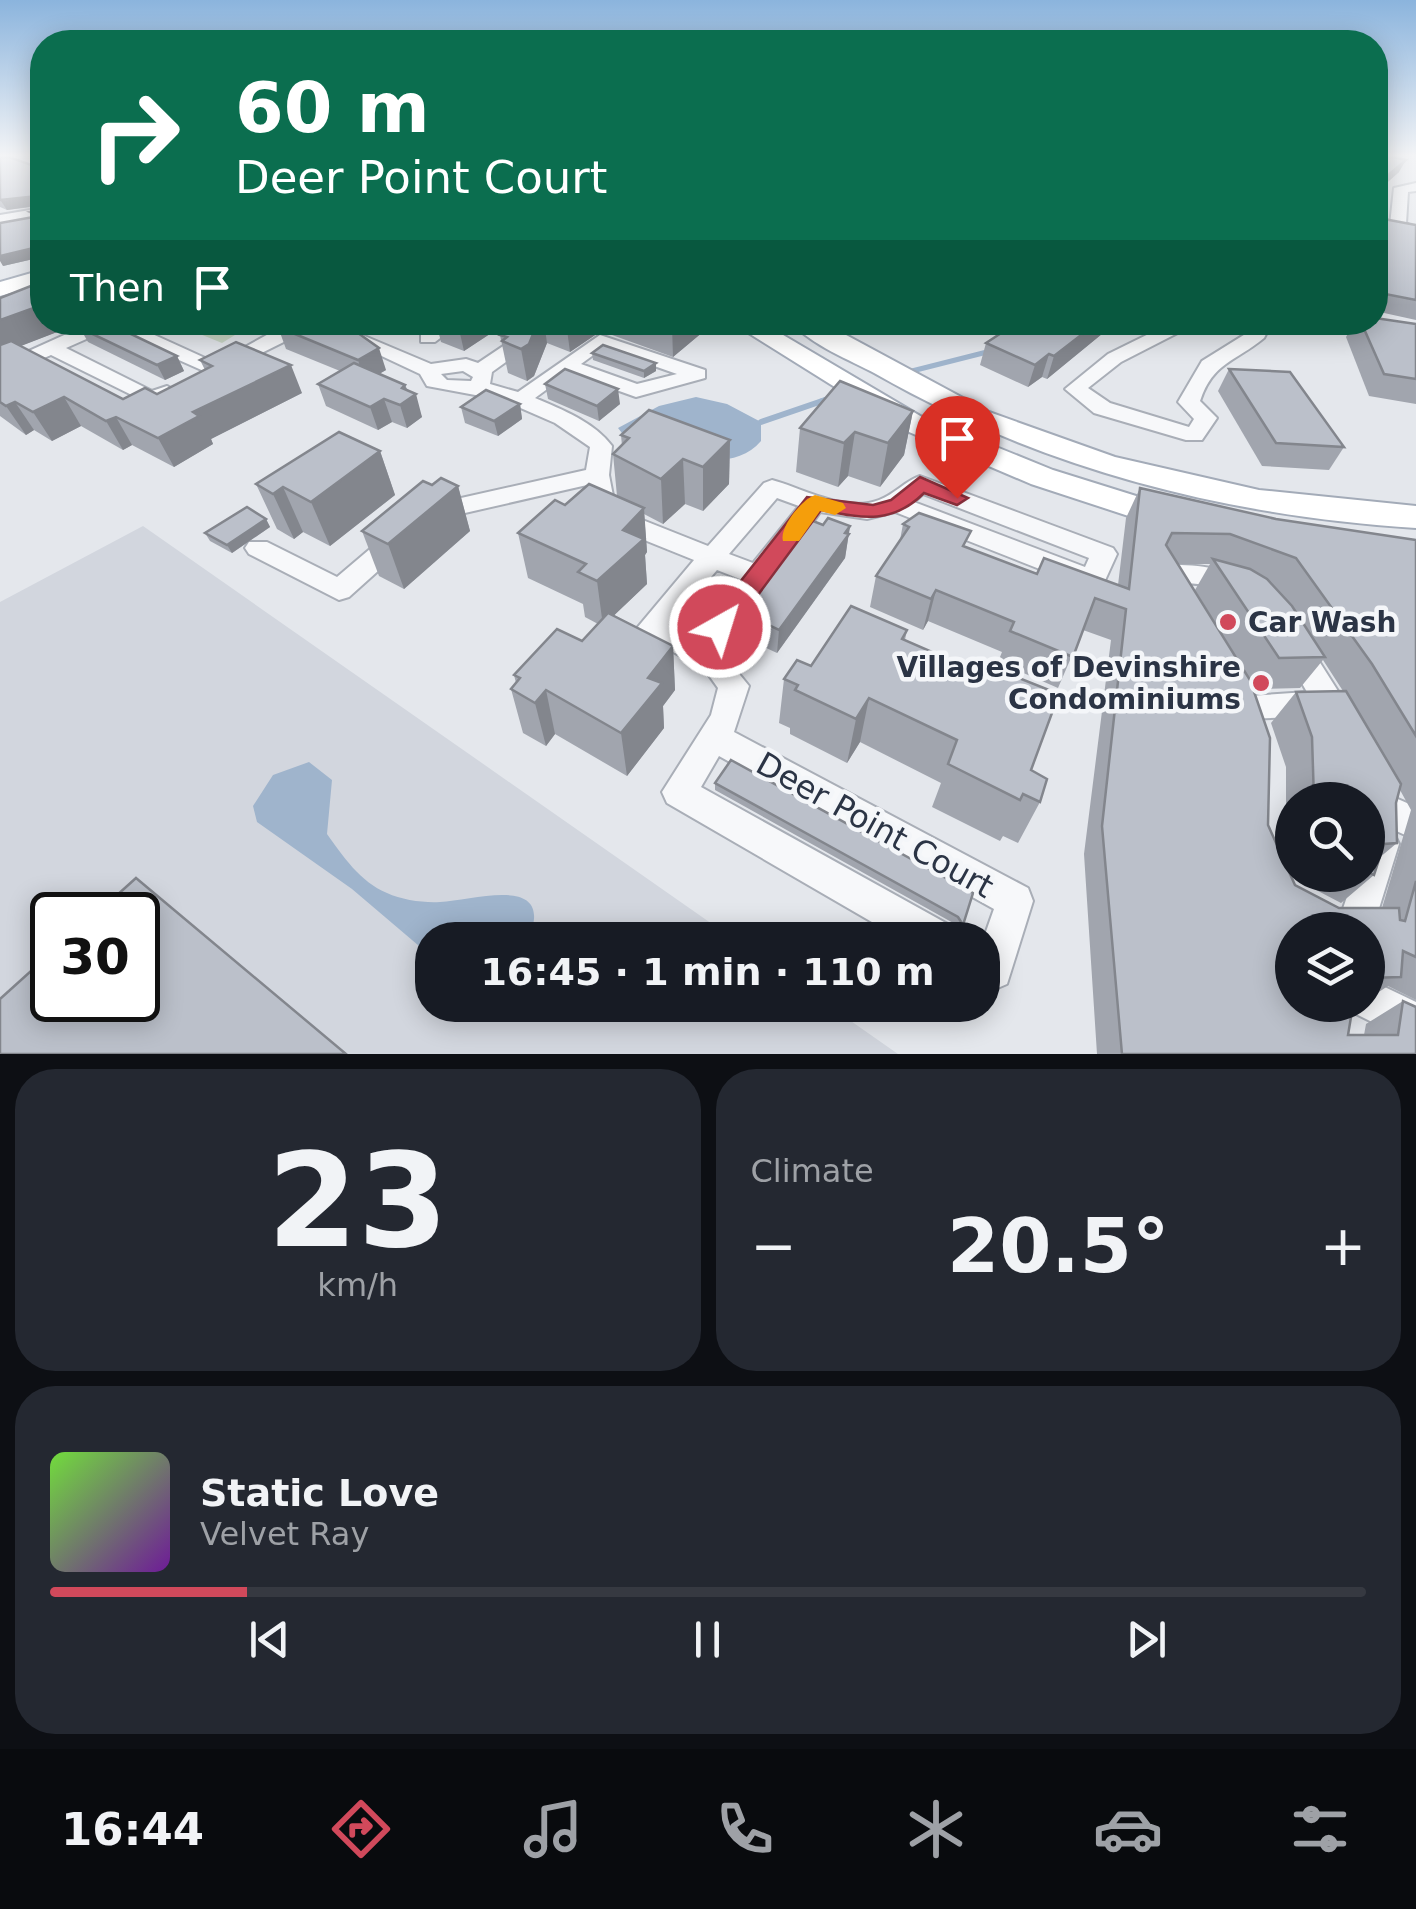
<!DOCTYPE html>
<html lang="en">
<head>
<meta charset="utf-8">
<style>
  body { margin:0; font-family:"DejaVu Sans",sans-serif; background:#242831; color:#f1f3f6; height:100vh; display:flex; flex-direction:column; font-size:38px; white-space:nowrap }
  * { box-sizing:border-box; margin:0 }
  p { font-size:32px; color:#9ea1a6 }
  .icon { flex:none; width:55px; height:55px; fill:none; stroke:currentColor; stroke-width:2; stroke-linecap:round; stroke-linejoin:round }
  .map { position:relative; height:1054px; overflow:hidden }
  .drawer { display:flex; flex-direction:column; gap:15px; padding:15px; background:#0d0f14; flex:1 }
  .drawer>* { flex:none }
  .top-card { position:absolute; left:30px; top:30px; width:1358px; height:305px; border-radius:40px; box-shadow:0 5px 25px #0003; background:#0b6e4f; color:#fff; overflow:hidden }
  .controls { position:absolute; left:1275px; top:782px; display:grid; gap:20px }
  .controls a { display:grid; place-items:center; width:110px; height:110px; border-radius:50%; background:#171b24; box-shadow:0 5px 25px #0003; font-size:50px }
  .speed { position:absolute; left:30px; top:892px; display:flex; gap:20px; font-size:50px; font-weight:700; text-align:center }
  .speed>* { display:grid; place-content:center; width:130px; height:130px; border-radius:50%; background:#171b24; box-shadow:0 5px 25px #0003; line-height:1 }
  .speed .limit { border:5px solid #111; border-radius:15px; background:#fff; color:#111 }
  .pin { position:absolute; display:grid; place-items:center; width:85px; height:85px; color:#fff; margin:-102px -42px; border-radius:50% 50% 50% 0; rotate:-45deg; box-shadow:0 0 10px #0007 }
  .pin .icon { rotate:45deg }
  .me { position:absolute; width:110px; margin:-55px; rotate:39deg; stroke-linejoin:round; filter:drop-shadow(0 0 8px #0008) }
  .turn { display:flex; align-items:center; gap:35px; height:210px; padding:0 40px; font-size:45px }
  .turn .icon { width:130px; height:130px; stroke-width:2.5 }
  .turn b { display:block; font-size:70px; line-height:85px }
  .then { display:flex; align-items:center; height:95px; padding:0 40px; background:#0003; gap:20px; font-size:38px }
  .big { font-size:75px; font-weight:800; line-height:1.1 }
  .drawer .tile { flex:1; display:flex; flex-direction:column; justify-content:center; gap:15px; min-width:0; padding:0 35px; border-radius:40px; background:#242831 }
  .drawer .dial { align-items:center; gap:0 }
  .dial b { font-size:130px; line-height:1 }
  .song { display:flex; align-items:center; gap:30px }
  .cover { width:120px; height:120px; border-radius:15px; background:linear-gradient(135deg,hsl(100 70% 55%),hsl(280 70% 35%)) }
  .played { height:10px; border-radius:5px; background:linear-gradient(90deg,#d1495b 15%,#363941 15%) }
  .keys { display:flex; justify-content:space-around; direction:ltr }
  .heat { display:flex; justify-content:space-between; align-items:center; font-size:55px; direction:ltr }
  .drawer .tiles { flex:1; display:grid; gap:15px; grid-template-columns:1fr 1fr }
  .tile:last-child { grid-column:span 2 }
  .trip { position:absolute; left:415px; top:922px; width:585px; height:100px; border-radius:40px; background:#171b24; box-shadow:0 5px 25px #0003; font-weight:800; line-height:100px; text-align:center }
  .tab-bar { display:flex; height:160px; justify-content:space-around; align-items:center; background:#090b0e; color:#9ea1a6 }
  .tab-bar .icon { width:70px; height:70px }
  .tab-bar .on { color:#d1495b }
  .tab-bar b { font-size:45px; color:#f1f3f6 }
  .map>svg:first-child { display:block }
  .built { fill:#d2d6de; fill-rule:evenodd }
  .green { fill:#c9d6c5 }
  .water { fill:#9fb4cc }
  .lines { fill:none; stroke-linecap:round; stroke-linejoin:round }
  .stream-far1 { stroke:#9fb4cc; stroke-width:5 }
  .stream { stroke:#9fb4cc; stroke-width:6 }
  .minor-casing { stroke:#a9aeb7; stroke-width:4 }
  .major-casing { stroke:#a3abb8; stroke-width:4 }
  .minor { fill:#f7f8fa; fill-rule:evenodd }
  .major { fill:#fff; fill-rule:evenodd }
  .wall { fill:#a1a5ae; fill-rule:evenodd }
  .shaded-wall { fill:#83868d }
  .building { fill:#bbc0ca; stroke:#83868d; stroke-width:2.5 }
  .route { fill:#d1495b; stroke:#882f3b; stroke-width:2.5 }
  .slow { fill:#f59e0b }
  .poi-dot { fill:#d1495b; stroke:#f4f6f9; stroke-width:4 }
  .labels { text-anchor:middle; dominant-baseline:central; stroke-width:9; stroke-linejoin:round; paint-order:stroke }
  .poi-label { font-size:28px; font-weight:bold; fill:#2b3445; stroke:#f4f6f9; text-anchor:start }
  .near-street-label { font-size:32px; fill:#2b3445; stroke:#f4f6f9 }
</style>
</head>
<body>
<div class="map">
<svg width="1416" height="1054" viewBox="0 0 1416 1054">
  <rect width="100%" height="100%" fill="#e4e7ec"/>
  <path class="built" d="M143 526 735 940H432V1005H828L898 1054H0V602ZM52 915H138V1000H52Z"/>
  <path class="green" d="M256 322 222 343 173 323V322Z"/>
  <g class="water">
    <path d="M696 397 727 404 761 422V441C729 478 669 451 629 442L618 428 659 406Z"/>
    <path d="M309 762 332 780 327 834C343 856 360 882 387 893 402 900 424 903 440 902 475 900 557 873 528 940H432V957L352 889 257 822 253 806 273 775Z"/>
  </g>
  <g class="lines">
    <g class="stream-far1">
      <path d="M908 372 987 352"/>
      <path d="M821 401 830 398"/>
    </g>
    <path class="stream" d="M761 422 828 399"/>
    <g class="minor-casing">
      <g id="minor">
        <path d="M1416 183V191L1408 192 1406 223 1416 229V240L1390 225 1394 188Z"/>
        <path d="M42 208V217L0 225V215Z"/>
        <path d="M93 322H126L216 363 283 326 320 324 215 376 109 329 66 348 152 391 167 386 177 392 152 405 51 355 0 377V364Z"/>
        <path d="M439 322H461L435 342H421V334Z"/>
        <path d="M539 322H561L492 372 490 384 518 392 600 335 705 370V378L636 397 569 373 535 398C563 410 594 422 612 446L609 475 614 501 635 517 708 546 764 483 772 480C805 489 845 513 879 500 895 494 905 481 920 476L1113 548 1117 554 1102 587 1093 590 895 512 867 519 820 512 770 584 718 648 749 686 734 732 1028 888 1033 901 1007 984 993 990 982 985V943L994 909 719 756 701 787 953 927 959 940H903L667 803 662 792 711 715 718 688 703 667 641 636 637 628 694 560 617 529 594 511 587 485 430 521 421 519 418 513 421 507 586 470 590 447 555 423 502 400 427 386 420 374 339 336 341 332H355L431 364 466 359 478 363ZM603 348 677 374 637 384 581 364ZM463 371 473 377 471 381 447 380 441 374ZM923 494 1089 558 1085 567 914 502ZM777 498 799 506 753 563 729 554ZM717 570 740 579 695 637 670 625Z"/>
        <path d="M1173 322H1199L1121 362 1088 388 1110 403 1189 427 1194 419 1178 402 1202 361 1247 333 1243 322H1261L1266 334 1264 338C1235 362 1213 362 1200 401L1217 418 1202 440H1186L1094 413 1065 389 1108 354Z"/>
        <path d="M399 529 408 532 412 538 408 544 349 597 339 600 249 554 245 548 249 542H267L337 577 390 532Z"/>
        <path d="M1166 564C1190 566 1231 564 1245 587L1242 594C1223 600 1203 578 1185 585 1180 587 1177 592 1172 594L1163 591 1153 574 1157 567Z"/>
        <path d="M1295 636 1305 639 1350 710 1355 719 1350 728 1339 732 1328 728 1321 716 1246 719 1235 715 1231 706 1235 697 1307 692 1281 647 1285 639Z"/>
        <path d="M1391 796 1416 807V840L1379 823 1374 812 1379 801Z"/>
        <path d="M1381 827 1393 832 1399 844 1368 944V930H1336L1354 875H1368L1369 832Z"/>
        <path d="M1368 979 1416 1002V1044L1354 1013 1350 1005H1368Z"/>
      </g>
    </g>
    <g class="major-casing">
      <g id="major">
        <path d="M42 270V284L0 296V282Z"/>
        <path d="M731 322H761L922 417 1053 470 1184 511 1189 519 1184 527H1162L1031 484 902 429Z"/>
        <path d="M791 322H822L989 412 1115 457 1259 490 1416 506V528C1226 516 1042 469 876 374 850 360 811 345 791 322Z"/>
      </g>
    </g>
    <use href="#minor" class="minor"/>
    <use href="#major" class="major"/>
  </g>
  <g class="wall">
    <path d="M0 157 34 166 42 164V257L3 266 33 217 30 212 40 210V206L7 210 0 207Z"/>
    <path d="M1375 161 1399 172 1385 184 1381 215 1375 227Z"/>
    <path d="M1384 219 1416 225V320L1375 311V235Z"/>
    <path d="M0 298 42 322H83L20 346 123 399 157 394 205 370 200 360 302 393 211 439 213 444 174 467 132 445 123 450 81 426 52 441 34 430 26 435 0 416Z"/>
    <path d="M436 322H508L464 351 441 342Z"/>
    <path d="M518 322H704V331L673 357 601 331 570 352 547 343 534 376 527 381 508 373 500 335Z"/>
    <path d="M1355 322 1416 324V404L1369 396 1346 337Z"/>
    <path d="M278 327 386 370 379 374 405 385 422 417 407 428 392 422 378 430 326 406 318 384 340 371 286 349Z"/>
    <path d="M80 328 177 356 184 371 165 380 88 342Z"/>
    <path d="M1108 329 1047 379 1042 377 1028 387 980 365 986 343Z"/>
    <path d="M592 353 656 371 644 378 593 360Z"/>
    <path d="M1229 369 1344 447 1329 470 1262 466 1218 391Z"/>
    <path d="M545 384 620 404 599 421 548 399Z"/>
    <path d="M520 404 522 419 498 436 465 423 461 407Z"/>
    <path d="M913 411 904 455 880 487 848 476 838 487 796 472 800 428Z"/>
    <path d="M621 435 730 440 729 484 703 511 685 504 663 524 644 514 647 552 645 555 647 584 614 615 673 646 675 690 663 706 664 728 627 776 555 734 546 746 523 733 511 689 516 683 514 675 582 641 598 624 585 617 583 604 528 578 518 533 565 505 617 496 613 454 622 446Z"/>
    <path d="M380 451 395 495 330 546 303 532 294 539 277 529 256 484Z"/>
    <path d="M432 485 458 486 470 531 404 589 379 576 362 531Z"/>
    <path d="M1140 488 1276 519 1416 540V1000L1388 986 1368 999V930H1292L1348 1035H1364L1366 1024 1403 1001 1416 1054H1097L1084 854 1111 640 1083 630 1058 688 998 662 1002 652 928 621 923 630 870 607 876 576 900 540 903 524 1037 574 1118 585 1126 518ZM1177 564H1210L1195 590 1256 689 1300 688 1323 660 1343 691 1296 692 1271 723 1286 767V851L1292 867V800H1368V875H1296L1299 881 1341 903 1374 875 1379 858 1397 843 1396 803 1400 790 1411 810 1382 908H1339L1295 885 1268 825Z"/>
    <path d="M266 519 270 527 232 553 210 541 205 533Z"/>
    <path d="M823 525 850 526 845 558 777 653 736 634 737 610Z"/>
    <path d="M907 630 905 640 1031 770 1040 802 1018 843 1003 836 1000 841 932 807 941 783 860 742 847 763 790 734V728L779 723 784 679 811 666Z"/>
    <path d="M715 783 973 893 959 932 955 924 715 790Z"/>
  </g>
  <g class="shaded-wall">
    <path d="M1406 160 1399 172 1380 189 1386 177Z"/>
    <path d="M39 196 42 205 7 210 1 201Z"/>
    <path d="M42 246V257L3 266 0 261V256Z"/>
    <path d="M42 305V322H83L3 353 0 361V320Z"/>
    <path d="M470 322H508L464 351 459 329Z"/>
    <path d="M538 322H544L547 343 534 376 527 381 521 349Z"/>
    <path d="M566 322H600L601 331 570 352Z"/>
    <path d="M676 322H704V331L673 357 672 326Z"/>
    <path d="M1098 322H1128L1108 329 1047 379 1054 356Z"/>
    <path d="M379 348 386 370 365 382 358 360Z"/>
    <path d="M1049 354 1042 377 1028 387 1035 365Z"/>
    <path d="M177 356 184 371 165 380 157 365Z"/>
    <path d="M656 363V371L644 378V371Z"/>
    <path d="M291 365 302 393 211 439 213 444 174 467 158 438 193 412Z"/>
    <path d="M405 385 409 398 416 394 422 417 407 428 400 405 402 388Z"/>
    <path d="M618 389 620 404 599 421 597 406Z"/>
    <path d="M64 397 81 426 52 441 33 412Z"/>
    <path d="M384 399 392 422 378 430 370 407Z"/>
    <path d="M15 402 34 430 26 435 6 406Z"/>
    <path d="M520 404 522 419 498 436 494 421Z"/>
    <path d="M913 411 904 455 880 487 888 443Z"/>
    <path d="M116 417 132 445 123 450 106 421Z"/>
    <path d="M855 432 848 476 838 487 844 443Z"/>
    <path d="M730 440 729 484 703 511V467Z"/>
    <path d="M380 451 395 495 330 546 311 502Z"/>
    <path d="M683 459 685 504 663 524 661 479Z"/>
    <path d="M458 486 470 531 404 589 388 544Z"/>
    <path d="M283 487 303 532 294 539 273 494Z"/>
    <path d="M644 508 647 552 645 555 647 584 603 626 597 581 623 530Z"/>
    <path d="M266 519 270 527 232 553 227 545Z"/>
    <path d="M850 526 845 558 777 653 779 630Z"/>
    <path d="M936 590 928 621 923 630 931 599Z"/>
    <path d="M673 646 675 690 663 706 664 728 627 776 621 733 648 678Z"/>
    <path d="M546 690 555 734 546 746 535 703Z"/>
    <path d="M869 698 860 742 847 763 856 719Z"/>
  </g>
  <g class="building">
    <path d="M0 157H9L34 166 42 164V246L0 256V223L39 216 30 212 40 210 39 196 0 200Z"/>
    <path d="M1380 157H1393L1406 160 1386 177 1381 215 1375 214V161Z"/>
    <path d="M1384 219 1416 225V300L1375 292V247Z"/>
    <path d="M41 282 42 283V305L0 320V298Z"/>
    <path d="M1375 318 1416 324V379L1384 374 1361 322H1375Z"/>
    <path d="M92 322H106L177 356 157 365 80 328Z"/>
    <path d="M287 322H333L358 333 379 348 358 360 278 327Z"/>
    <path d="M441 322H470L459 329Z"/>
    <path d="M518 322H538L529 344 521 349 502 341 507 337 500 335Z"/>
    <path d="M1018 322H1098L1054 356 1049 354 1035 365 986 343Z"/>
    <path d="M11 341 123 399 145 388 157 394 212 366 200 360 236 342 291 365 193 412 199 416 158 438 116 417 106 421 64 397 33 412 15 402 6 406 0 402V345Z"/>
    <path d="M603 345 656 363 644 371 592 353Z"/>
    <path d="M354 363 405 385 402 388 416 394 400 405 384 399 370 407 318 384Z"/>
    <path d="M565 369 618 389 597 406 545 384Z"/>
    <path d="M1229 369 1290 372 1344 447 1276 443Z"/>
    <path d="M840 381 913 411 888 443 855 432 844 443 800 428Z"/>
    <path d="M486 390 520 404 494 421 461 407Z"/>
    <path d="M649 410 730 440 703 467 683 459 661 479 613 454 629 438 621 435Z"/>
    <path d="M339 432 380 451 311 502 283 487 273 494 256 484Z"/>
    <path d="M441 478 458 486 388 544 362 531 423 481 432 485Z"/>
    <path d="M589 484 644 508 623 530 644 539 597 581 578 572 586 564 518 533 555 500 565 505Z"/>
    <path d="M1140 488 1276 519 1416 540V736L1372 664 1296 558 1230 534 1172 533 1166 545 1250 680 1270 738 1268 825 1295 885 1339 908H1399L1400 920 1405 921 1416 881V957L1403 951 1401 977 1368 978V930H1292V1005H1353L1348 1035H1398L1403 1001 1416 1007V1054H1122L1102 826 1126 609 1095 598 1073 657 1010 631 1014 622 936 590 931 599 876 576 909 527 903 524 919 513 971 531 963 546 1037 574 1044 558 1129 589Z"/>
    <path d="M247 507 266 519 227 545 205 533Z"/>
    <path d="M828 518 850 526 845 533 849 534 779 630 737 610 808 519 823 525Z"/>
    <path d="M1213 559 1250 569 1267 579 1292 606 1325 657 1279 658Z"/>
    <path d="M851 606 907 630 902 639 987 676 991 667 1059 694 1031 770 1047 779 1040 802 1023 794 1020 800 948 764 957 740 869 698 856 719 795 690 798 685 784 679 797 660 811 666Z"/>
    <path d="M608 613 673 646 648 678 662 683 621 733 546 690 535 703 511 689 520 678 514 675 557 629 582 641Z"/>
    <path d="M1346 691 1401 784 1396 803 1397 843 1384 844 1374 875 1368 872V800H1314L1312 737 1296 692Z"/>
    <path d="M731 760 973 893 963 925 958 917 715 783Z"/>
    <path d="M136 878 346 1054H0V999L52 952V1000H138V915H95Z"/>
  </g>
  <linearGradient id="sky" x2="0" y2="1"><stop stop-color="#8bb4dd"/><stop offset="0.51" stop-color="#f3f4f6"/><stop offset="1" stop-color="#f3f4f6" stop-opacity="0"/></linearGradient>
  <rect width="1416" height="305" fill="url(#sky)"/>
  <path class="route" d="M920 477 968 498 957 505 924 493C892 525 862 518 821 510L729 634H710L707 627 710 620 807 497 873 505 891 500Z"/>
  <path class="slow" d="M815 495 843 503 846 508 835 515 820 511 799 541H783C779 528 801 500 815 495Z"/>
  <g class="poi-dot">
    <circle cx="1228" cy="622" r="10"/>
    <circle cx="1261" cy="683" r="10"/>
  </g>
  <g class="labels">
    <g class="poi-label">
      <text x="1248" y="622">Car Wash</text>
      <text x="1241" y="667" text-anchor="end">Villages of Devinshire<tspan x="1241" dy="32">Condominiums</tspan></text>
    </g>
    <g class="near-street-label">
      <text transform="translate(875 825) rotate(29)">Deer Point Court</text>
    </g>
  </g>
</svg>
<div class="controls">
<a><svg class="icon" aria-label="search" viewBox="0 0 24 24"><circle cx="10" cy="10" r="6"/><path d="M15 15l6 6"/></svg></a>
<a><svg class="icon" aria-label="layers" viewBox="0 0 24 24"><path d="M12 4l9 5-9 5-9-5zM3 14l9 5 9-5"/></svg></a>
</div>
<div class="speed"><div class="limit">30</div></div>
<div class="pin" style="left:957px;top:498px;background:#d93025"><svg class="icon" aria-label="arrive" viewBox="0 0 24 24"><path d="M6 21V4h12l-3 4 3 4H6"/></svg></div>
<svg class="me" style="left:720px;top:627px" viewBox="-20 -20 40 40"><circle r="17" fill="#d1495b" stroke="#fff" stroke-width="3"/><path d="M0-11L8 9 0 5-8 9z" fill="#fff"/></svg>
<div class="trip">16:45 · 1 min · 110 m</div>
<div class="top-card">
<div class="turn"><svg class="icon" aria-label="right" viewBox="0 0 24 24"><path d="M7 20v-9h11M14 6l5 5-5 5"/></svg><div><b>60 m</b>Deer Point Court</div></div>
<div class="then">Then<svg class="icon" aria-label="arrive" viewBox="0 0 24 24"><path d="M6 21V4h12l-3 4 3 4H6"/></svg></div>
</div>
</div>
<section class="drawer">
<div class="tiles">
<div class="tile dial"><b>23</b><p>km/h</p></div>
<div class="tile"><p>Climate</p>
<div class="heat"><a>−</a><b class="big">20.5°</b><a>+</a></div>
</div>
<div class="tile">
<div class="song"><i class="cover"></i><div><b>Static Love</b><p>Velvet Ray</p></div></div>
<div class="played"></div>
<div class="keys"><svg class="icon" aria-label="previous" viewBox="0 0 24 24"><path d="M18 5L8 12l10 7zM5 5v14"/></svg><svg class="icon" aria-label="pause" viewBox="0 0 24 24"><path d="M8 5v14M16 5v14"/></svg><svg class="icon" aria-label="next" viewBox="0 0 24 24"><path d="M6 5l10 7-10 7zM19 5v14"/></svg></div>
</div>
</div>
</section>
<nav class="tab-bar">
<b>16:44</b>
<svg class="icon on" aria-label="directions" viewBox="0 0 24 24"><path d="M12 3l9 9-9 9-9-9zM9 14v-3h6M13 9l2 2-2 2"/></svg>
<svg class="icon" aria-label="music" viewBox="0 0 24 24"><path d="M9 18V5l10-2v13"/><circle cx="6" cy="18" r="3"/><circle cx="16" cy="16" r="3"/></svg>
<svg class="icon" aria-label="phone" viewBox="0 0 24 24"><path d="M5 4h4l2 5-3 2q2 4 5 5l2-3 5 2v4C11 20 4 13 5 4z"/></svg>
<svg class="icon" aria-label="climate" viewBox="0 0 24 24"><path d="M12 3v18M4 7l16 10M4 17L20 7"/></svg>
<svg class="icon" aria-label="car" viewBox="0 0 24 24"><path d="M5 17H2v-5l4-1 3-4h7l3 4 3 1v5h-3M9 17h6M6 11h13"/><circle cx="7" cy="17" r="2"/><circle cx="17" cy="17" r="2"/></svg>
<svg class="icon" aria-label="filters" viewBox="0 0 24 24"><path d="M4 7h16M4 17h16"/><circle cx="9" cy="7" r="2"/><circle cx="15" cy="17" r="2"/></svg>
</nav>
</body>
</html>
